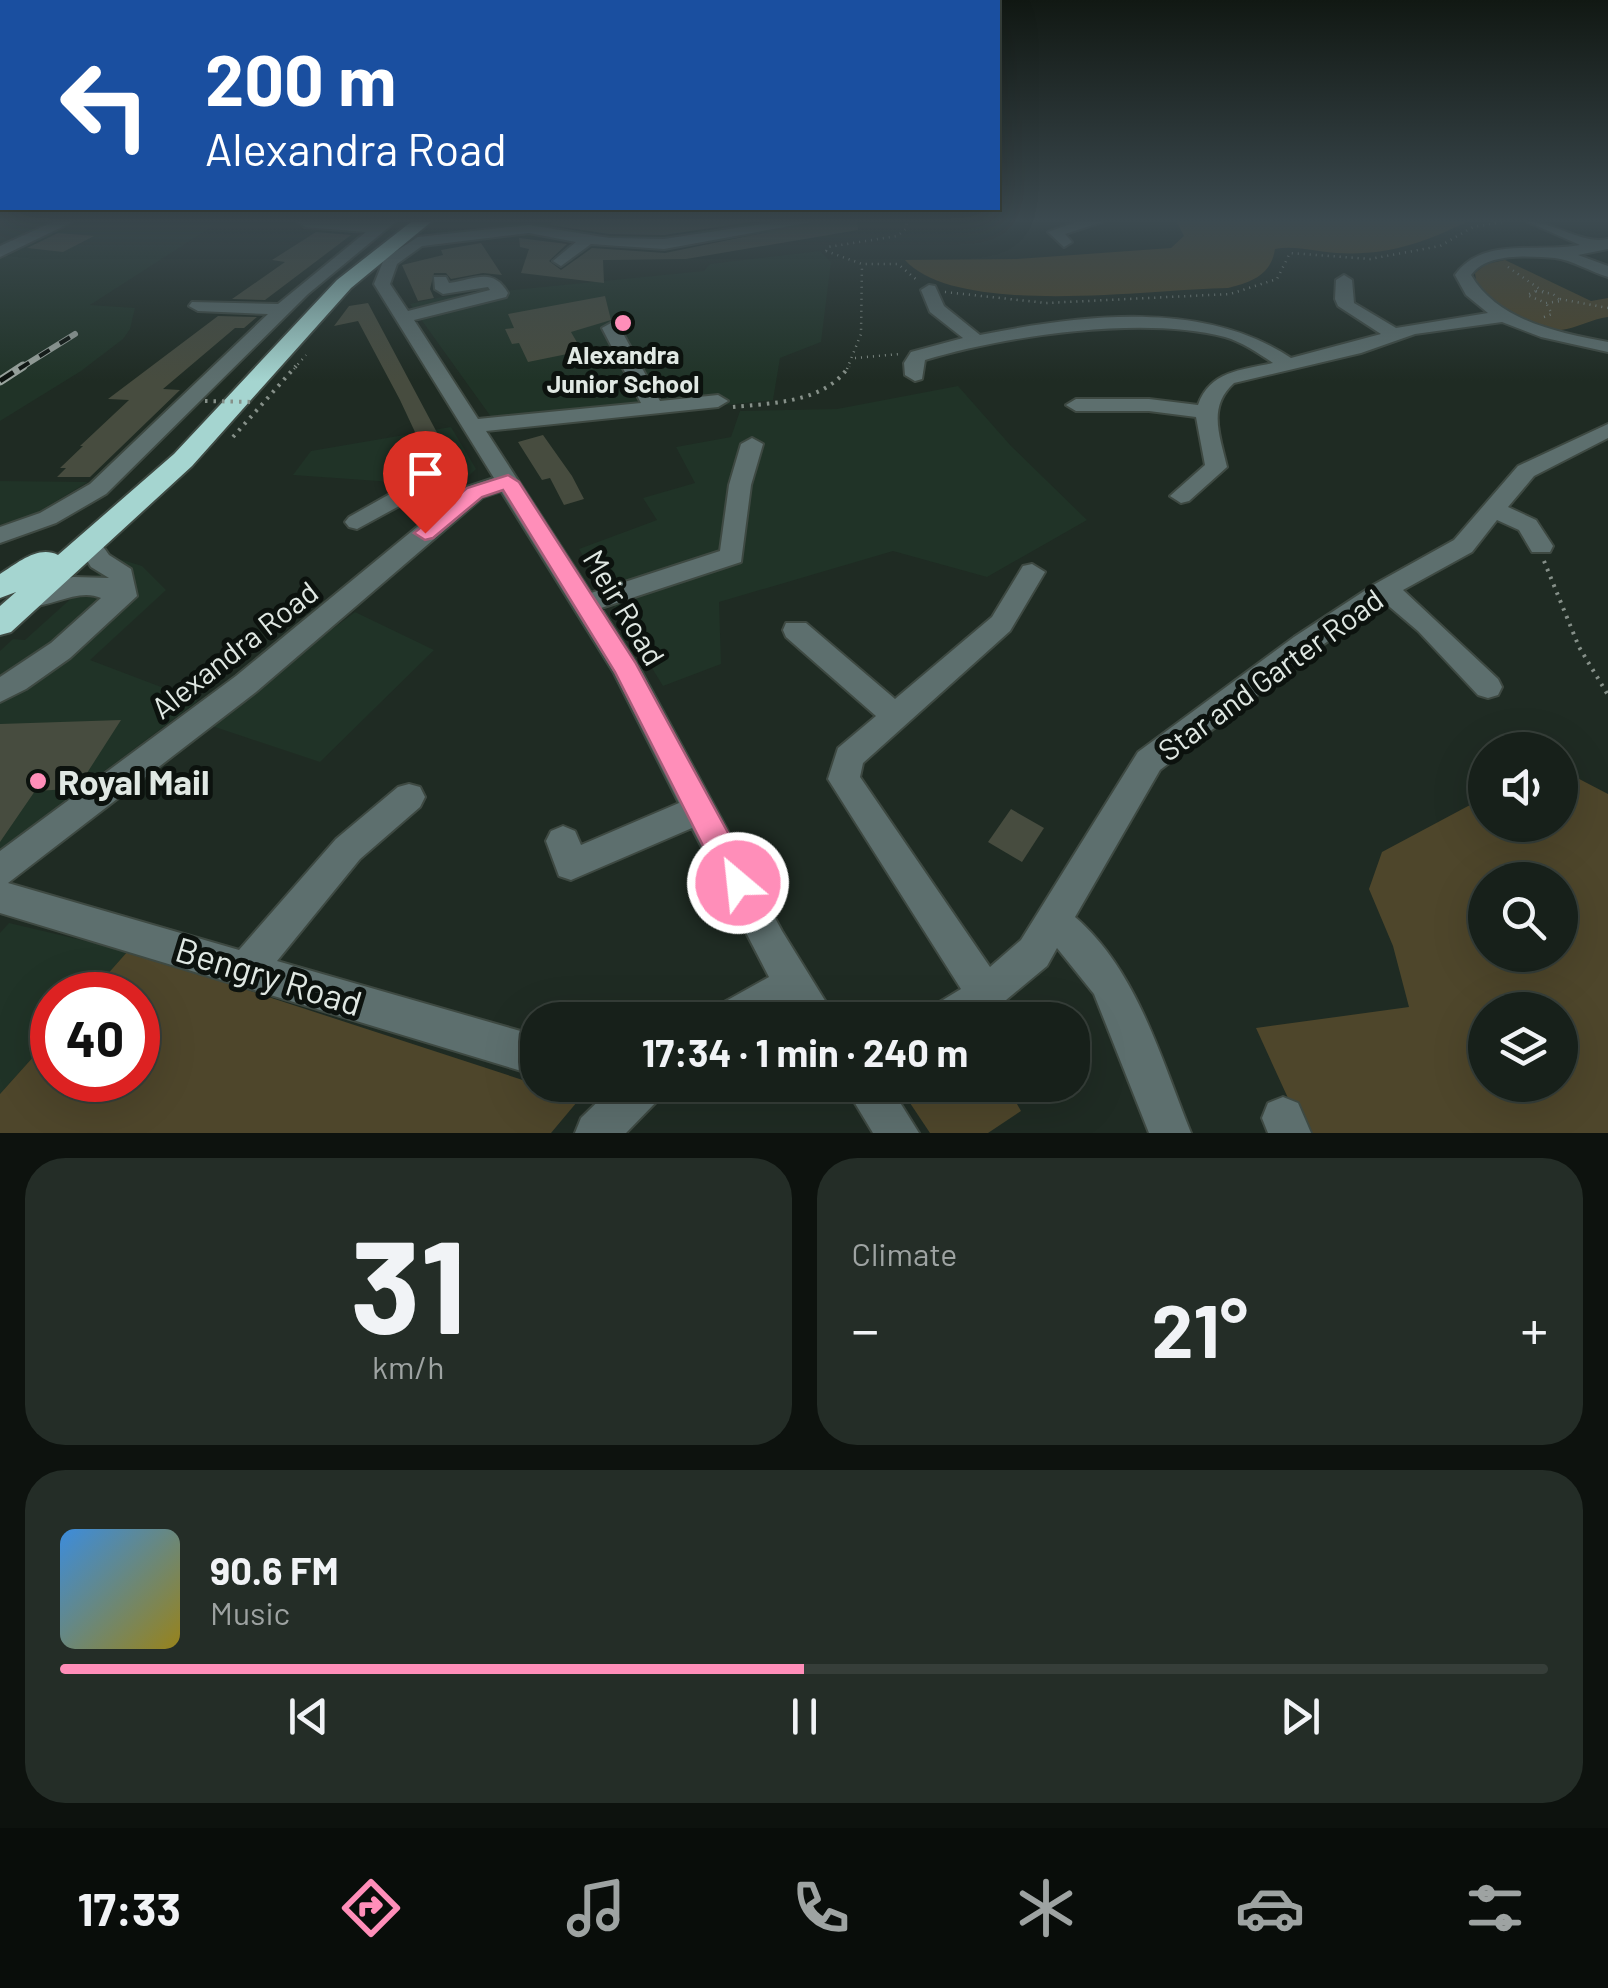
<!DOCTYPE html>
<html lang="en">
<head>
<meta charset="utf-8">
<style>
  body { margin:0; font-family:Barlow,sans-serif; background:#242d27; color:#f1f3f6; height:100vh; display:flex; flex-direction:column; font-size:38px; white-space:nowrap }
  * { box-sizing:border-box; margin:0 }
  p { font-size:32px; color:#9ea3a2 }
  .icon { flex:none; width:55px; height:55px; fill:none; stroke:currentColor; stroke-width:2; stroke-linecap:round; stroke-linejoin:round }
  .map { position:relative; height:1133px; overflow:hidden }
  .details { display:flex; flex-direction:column; gap:25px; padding:25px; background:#0d120e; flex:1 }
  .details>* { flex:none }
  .top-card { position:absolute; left:0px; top:0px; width:1000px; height:210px; box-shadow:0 10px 40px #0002,0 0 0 2px #363e39; background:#1a4fa0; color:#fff; overflow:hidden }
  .tools { position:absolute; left:1468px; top:732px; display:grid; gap:20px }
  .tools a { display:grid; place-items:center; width:110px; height:110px; border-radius:50%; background:#17201a; box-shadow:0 10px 40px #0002,0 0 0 2px #363e39; font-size:50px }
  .speed { position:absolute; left:30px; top:972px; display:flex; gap:20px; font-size:50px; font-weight:700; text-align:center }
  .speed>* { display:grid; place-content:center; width:130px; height:130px; border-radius:50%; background:#17201a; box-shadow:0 10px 40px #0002,0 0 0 2px #363e39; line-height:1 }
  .speed .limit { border:15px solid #d22; background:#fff; color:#111 }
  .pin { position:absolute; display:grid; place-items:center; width:85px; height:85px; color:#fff; margin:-102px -42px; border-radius:50% 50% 50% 0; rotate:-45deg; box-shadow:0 0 10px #0007 }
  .pin .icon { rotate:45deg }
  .me { position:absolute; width:110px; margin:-55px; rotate:332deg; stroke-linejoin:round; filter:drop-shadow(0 0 8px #0008) }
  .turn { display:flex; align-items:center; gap:35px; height:210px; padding:0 40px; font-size:45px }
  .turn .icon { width:130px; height:130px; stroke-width:2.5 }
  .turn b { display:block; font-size:70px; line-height:85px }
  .big { font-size:75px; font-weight:700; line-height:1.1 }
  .details .widget { flex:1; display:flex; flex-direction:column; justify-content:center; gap:15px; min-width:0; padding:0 35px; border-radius:40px; background:#242d27 }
  .details .dial { align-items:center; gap:0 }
  .dial b { font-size:130px; line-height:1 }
  .song { display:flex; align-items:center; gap:30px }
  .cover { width:120px; height:120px; border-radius:15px; background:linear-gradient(135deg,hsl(210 70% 55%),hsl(50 70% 35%)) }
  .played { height:10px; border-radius:5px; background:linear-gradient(90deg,#ff8eb9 50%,#363e39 50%) }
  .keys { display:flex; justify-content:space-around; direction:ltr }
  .heat { display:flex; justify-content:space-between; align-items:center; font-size:55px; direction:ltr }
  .details .tiles { flex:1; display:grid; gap:25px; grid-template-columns:1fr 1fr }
  .widget:last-child { grid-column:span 2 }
  .trip { position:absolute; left:520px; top:1002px; width:570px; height:100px; border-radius:40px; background:#17201a; box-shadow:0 10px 40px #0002,0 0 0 2px #363e39; font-weight:700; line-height:100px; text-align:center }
  .tabs { display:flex; height:160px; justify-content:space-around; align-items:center; background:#090d0a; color:#9ea3a2 }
  .tabs .icon { width:70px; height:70px }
  .tabs .on { color:#ff8eb9 }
  .tabs b { font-size:45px; color:#f1f3f6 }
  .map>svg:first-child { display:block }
  .built { fill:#203327 }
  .green { fill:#4e462b; fill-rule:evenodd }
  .building { fill:#474c3f }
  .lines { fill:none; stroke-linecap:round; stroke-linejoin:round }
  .minor-casing { stroke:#3e4942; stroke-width:4 }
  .highway-casing { stroke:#3e4942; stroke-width:4 }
  .path-far1 { stroke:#869089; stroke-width:2.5; stroke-dasharray:1 5; stroke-linecap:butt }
  .path { stroke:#869089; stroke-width:4; stroke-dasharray:2.5 6; stroke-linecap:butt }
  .minor { fill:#5d6f6e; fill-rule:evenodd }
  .highway { fill:#a5d5d0; fill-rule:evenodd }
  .rail-far1-casing { stroke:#9aa49e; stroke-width:6 }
  .rail-casing { stroke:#9aa49e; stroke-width:9 }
  .rail-far1 { stroke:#0c120e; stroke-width:4; stroke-dasharray:12; stroke-linecap:butt }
  .rail { stroke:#0c120e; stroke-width:5; stroke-dasharray:16; stroke-linecap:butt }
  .path-bridge { stroke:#869089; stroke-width:4; stroke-dasharray:2.5 6; stroke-linecap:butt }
  .route { fill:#ff8eb9; stroke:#a65c78; stroke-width:2.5 }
  .poi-dot { fill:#ff8eb9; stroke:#0c120e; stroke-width:4 }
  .labels { text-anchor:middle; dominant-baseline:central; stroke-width:10; stroke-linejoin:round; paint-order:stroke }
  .far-poi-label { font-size:25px; font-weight:bold; fill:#e0e8e3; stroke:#0c120e }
  .street-label { font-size:30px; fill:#e0e8e3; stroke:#0c120e }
  .near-poi-label { font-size:35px; font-weight:bold; fill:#e0e8e3; stroke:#0c120e; text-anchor:start }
  .near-street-label { font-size:35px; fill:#e0e8e3; stroke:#0c120e }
</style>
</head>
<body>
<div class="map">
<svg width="1608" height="1133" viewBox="0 0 1608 1133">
  <rect width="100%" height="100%" fill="#1f2b23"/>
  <g class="built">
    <path d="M0 222H219L90 305 135 308 130 329 123 339 81 371 0 421Z"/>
    <path d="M820 251 831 262 821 342 780 358 773 400 509 428 494 421 410 304 442 297 704 271 710 264Z"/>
    <path d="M958 386 1011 446 1087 520 987 577 893 551 719 602 721 664 663 686 611 601 617 593 610 579H597L579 549 657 520 643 498 695 483 676 447 731 437 740 411 837 409Z"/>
    <path d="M451 427 476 469 449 495 407 483 293 475 311 451Z"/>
    <path d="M0 481 88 482 33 515 0 525Z"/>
    <path d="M116 558 142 566 166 590 90 660 198 701 0 849V651L13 639 25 640Z"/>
    <path d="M355 612 434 650 320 762 206 724Z"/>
    <path d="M9 923 128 951 89 995H52V1036L0 1094V933Z"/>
  </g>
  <g class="green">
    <path d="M1177 222H1466C1424 243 1386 256 1337 253 1316 252 1296 245 1275 249 1271 275 1252 282 1228 288 1152 289 957 318 905 260L1017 259 1171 248 1184 236Z"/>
    <path d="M1505 260 1591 301 1608 298V317C1592 319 1577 328 1561 330 1533 332 1497 305 1477 287L1475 273 1486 264Z"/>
    <path d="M1560 769 1608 794V1133H1304L1256 1028 1409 1007 1393 946 1369 889 1382 852 1485 797V825H1560ZM1485 880H1560V955H1485ZM1485 1010H1560V1085H1485Z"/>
    <path d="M128 951 538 1085 582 1096 551 1133H0V1094L52 1036V1080H138V995H89Z"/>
    <path d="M898 1085H1006L1021 1111 988 1133H930Z"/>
  </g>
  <g class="building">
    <path d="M552 222H751L664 235 609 234 550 225Z"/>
    <path d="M816 222H857L858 230 686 259 603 260 604 283 521 273 529 249 520 247 519 238 567 244 549 261 561 270 592 248 665 253Z"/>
    <path d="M316 232 351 235 265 300 232 299 285 262 272 260Z"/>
    <path d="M58 233 94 236 63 252 27 248Z"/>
    <path d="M481 243 502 275 483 273 451 279 446 273H434L430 289 434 298 418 301 402 265 443 255 441 250Z"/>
    <path d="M605 296 611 320 571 332 582 351 528 362 519 343 512 344 505 329 514 328 508 314Z"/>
    <path d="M368 303 442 442 450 440 460 458 406 478 395 455 422 447 400 400 358 321 334 326 349 306Z"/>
    <path d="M218 316 257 317 244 328H235L163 389 180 390 90 477H57L66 468H60L83 446H80L129 400 108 399Z"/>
    <path d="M543 435 572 476 584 499 564 505 550 478 542 480 518 442Z"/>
    <path d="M121 720 87 773H81L70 789 35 791 0 842V724Z"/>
    <path d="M1011 809 1044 828 1022 862 988 842Z"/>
  </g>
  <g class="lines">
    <g class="minor-casing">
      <g id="minor">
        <path d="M53 222H72L0 257V246Z"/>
        <path d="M298 222H395L308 294 106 494 56 523 0 543V527L40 513 90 484 268 314 198 311 189 306 192 302 278 304 366 232 305 227Z"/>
        <path d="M776 222H812L664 249 591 244 561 266 553 261 576 242 529 233 422 246 397 264 390 284 408 311 490 290 488 287 443 294 435 289 434 277H446L449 283C476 279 493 267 508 293L506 297 414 320 478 419 641 403 602 328 611 323 620 328 660 401 718 395 728 401 718 407 486 431 591 593 720 551 729 485 741 444 752 438 763 444 751 485 741 562 601 608 640 669 782 931 837 1020H796L788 1008 768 1020H712L717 1006 769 977 692 828 571 880 559 876 546 841 551 831 563 826 575 831 581 845 679 803 614 673 501 491 483 497 256 692 8 883 239 950 336 839 398 787 409 784 420 787 425 797 420 807 360 859 277 961 538 1036V1076L0 913V851L236 676 434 513 401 505 357 529 349 527 345 522 349 517 397 490 448 502 467 487 494 478 374 284 384 259 418 237 529 225 609 238 664 239Z"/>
        <path d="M1077 222H1102L1065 234 1072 242 1064 247 1048 232Z"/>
        <path d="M1528 222C1555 222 1583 245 1608 239V249L1578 255 1608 266V277C1591 272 1572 260 1555 258 1530 256 1487 252 1471 275 1498 321 1559 333 1608 342V352L1541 337 1502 322 1415 334 1361 353 1234 383C1207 407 1220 436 1227 467L1189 501 1181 503 1170 496 1205 465 1196 417 1149 411H1076L1066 405 1076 399H1149L1198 405C1210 371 1241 370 1273 363 1258 353 1242 342 1225 337 1142 315 1005 336 925 360L922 379 915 381 905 375 904 363 911 352 963 338 930 312 921 290 929 285 935 286 944 306 980 335C1080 315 1203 299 1291 358L1381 334 1338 306 1335 299 1336 280 1344 275 1352 280 1354 303 1396 328 1488 313 1466 295 1455 275C1482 236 1539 253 1580 245Z"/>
        <path d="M1608 424V438L1534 476 1508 507 1536 520 1553 546 1550 552H1532L1519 530 1497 520 1472 552 1403 590 1498 679 1502 687 1498 695 1488 698 1478 695 1418 631 1384 602 1314 651 1160 770 1075 917C1137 970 1161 1059 1191 1133H1149L1094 994 1057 948 1047 966 982 1020H928L933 1006 961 989 828 779 838 748 876 716 786 637 783 630 786 623H806L895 699 992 617 1023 566 1032 564 1045 572 1010 631 863 763 860 777 990 967 1021 940 1138 752 1294 637 1375 584 1454 540 1518 466Z"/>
        <path d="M88 535 97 538 109 555 131 569 137 596 70 658 26 689 0 702V677L51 643 101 598C76 586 45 613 18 605L14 599 18 593 73 577 109 578 91 567 76 543Z"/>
        <path d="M615 1085H665L659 1099 626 1133H575L581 1118Z"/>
        <path d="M844 1085H889L919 1133H873Z"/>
        <path d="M1283 1097 1298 1103 1311 1133H1268L1262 1118 1268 1103Z"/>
      </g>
    </g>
    <g class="highway-casing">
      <path id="highway" d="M411 222H431L351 288 192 466 11 632 0 635V606L16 592 0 598V574C18 563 38 545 58 555L174 454 337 280Z"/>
    </g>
    <g class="path-far1">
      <path d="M826 251 862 264H898L918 281"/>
      <path d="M826 251 828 247 897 236 906 229 907 222"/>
      <path d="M1508 267 1544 292"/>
      <path d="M1536 291 1553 294 1561 301 1546 303 1527 295Z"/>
      <path d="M945 292 1046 303 1230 294 1277 279 1290 253 1370 259 1440 246 1473 227 1503 222"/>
      <path d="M1560 299 1608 308"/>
      <path d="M1544 317 1552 314 1546 303"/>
      <path d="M855 358 900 354"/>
      <path d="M294 369 306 355"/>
      <path d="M847 369 861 334 862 264"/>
    </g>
    <g class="path">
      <path d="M733 407C772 403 825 403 849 366"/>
      <path d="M233 437 296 366"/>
      <path d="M1544 561 1579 647 1608 695"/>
    </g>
    <use href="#minor" class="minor"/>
    <use href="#highway" class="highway"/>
    <g class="rail-far1-casing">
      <path id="rail-far1" d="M19 369 75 334"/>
    </g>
    <g class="rail-casing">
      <path id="rail" d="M0 381 23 366"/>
    </g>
    <use href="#rail-far1" class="rail-far1"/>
    <use href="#rail" class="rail"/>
    <path class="path-bridge" d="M205 401 255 402"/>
  </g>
  <linearGradient id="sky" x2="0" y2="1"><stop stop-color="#111813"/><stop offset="0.58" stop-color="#3c4a50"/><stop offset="1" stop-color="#3c4a50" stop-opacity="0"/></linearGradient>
  <rect width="1608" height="381" fill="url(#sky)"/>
  <path class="route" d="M508 475 519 482 635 662 750 873 754 883 750 893 738 898 727 893 615 672 503 490 482 497 433 538 425 540 414 533 467 488Z"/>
  <g class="poi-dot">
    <circle cx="623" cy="323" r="10"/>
    <circle cx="38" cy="781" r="10"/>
  </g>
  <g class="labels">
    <g class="far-poi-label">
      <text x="623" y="354">Alexandra<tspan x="623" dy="29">Junior School</tspan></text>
    </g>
    <g class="street-label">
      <text transform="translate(625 607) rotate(59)">Meir Road</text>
      <text transform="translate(234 649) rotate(-38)">Alexandra Road</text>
      <text transform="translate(1270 674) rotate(-36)">Star and Garter Road</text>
    </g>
    <g class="near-poi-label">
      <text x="58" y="781">Royal Mail</text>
    </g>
    <g class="near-street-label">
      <text transform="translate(269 975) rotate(17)">Bengry Road</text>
    </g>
  </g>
</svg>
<div class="tools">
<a><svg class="icon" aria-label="sound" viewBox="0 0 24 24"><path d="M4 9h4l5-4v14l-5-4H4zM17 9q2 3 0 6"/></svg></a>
<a><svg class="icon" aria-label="search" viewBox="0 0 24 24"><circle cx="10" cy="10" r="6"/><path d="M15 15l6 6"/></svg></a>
<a><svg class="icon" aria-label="layers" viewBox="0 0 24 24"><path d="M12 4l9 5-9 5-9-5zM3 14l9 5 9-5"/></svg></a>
</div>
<div class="speed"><div class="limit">40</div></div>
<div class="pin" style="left:425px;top:533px;background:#d93025"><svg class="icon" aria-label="arrive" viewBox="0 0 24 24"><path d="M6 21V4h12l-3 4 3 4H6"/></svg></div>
<svg class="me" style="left:738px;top:883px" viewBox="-20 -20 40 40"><circle r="17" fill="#ff8eb9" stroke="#fff" stroke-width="3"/><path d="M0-11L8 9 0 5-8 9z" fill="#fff"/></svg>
<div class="trip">17:34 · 1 min · 240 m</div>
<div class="top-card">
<div class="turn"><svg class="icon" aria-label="left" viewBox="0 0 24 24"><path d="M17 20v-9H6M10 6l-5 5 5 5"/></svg><div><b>200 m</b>Alexandra Road</div></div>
</div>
</div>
<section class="details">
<div class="tiles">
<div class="widget dial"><b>31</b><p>km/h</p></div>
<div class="widget"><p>Climate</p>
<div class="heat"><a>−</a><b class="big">21°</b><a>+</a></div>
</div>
<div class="widget">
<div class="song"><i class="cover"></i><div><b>90.6 FM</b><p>Music</p></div></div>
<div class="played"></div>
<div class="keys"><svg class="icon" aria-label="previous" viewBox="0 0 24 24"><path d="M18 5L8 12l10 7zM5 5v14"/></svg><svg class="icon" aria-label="pause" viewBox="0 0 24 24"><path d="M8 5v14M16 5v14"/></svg><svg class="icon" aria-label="next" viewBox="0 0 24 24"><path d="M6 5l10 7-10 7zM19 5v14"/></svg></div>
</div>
</div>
</section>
<nav class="tabs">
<b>17:33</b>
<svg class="icon on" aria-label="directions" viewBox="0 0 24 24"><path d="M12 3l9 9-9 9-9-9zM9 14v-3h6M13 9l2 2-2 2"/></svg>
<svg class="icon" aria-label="music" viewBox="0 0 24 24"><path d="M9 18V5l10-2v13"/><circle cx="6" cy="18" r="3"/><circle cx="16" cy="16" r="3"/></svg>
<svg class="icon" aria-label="phone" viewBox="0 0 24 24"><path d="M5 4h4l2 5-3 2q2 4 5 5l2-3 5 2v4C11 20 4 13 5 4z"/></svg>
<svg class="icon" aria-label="climate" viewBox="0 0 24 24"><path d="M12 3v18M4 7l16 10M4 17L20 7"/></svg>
<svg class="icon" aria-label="car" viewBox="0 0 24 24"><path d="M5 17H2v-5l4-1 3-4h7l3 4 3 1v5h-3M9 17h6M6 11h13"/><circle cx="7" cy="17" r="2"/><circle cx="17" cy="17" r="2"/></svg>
<svg class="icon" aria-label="filters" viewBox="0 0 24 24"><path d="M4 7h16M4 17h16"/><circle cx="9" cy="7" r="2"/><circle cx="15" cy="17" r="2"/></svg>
</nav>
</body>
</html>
